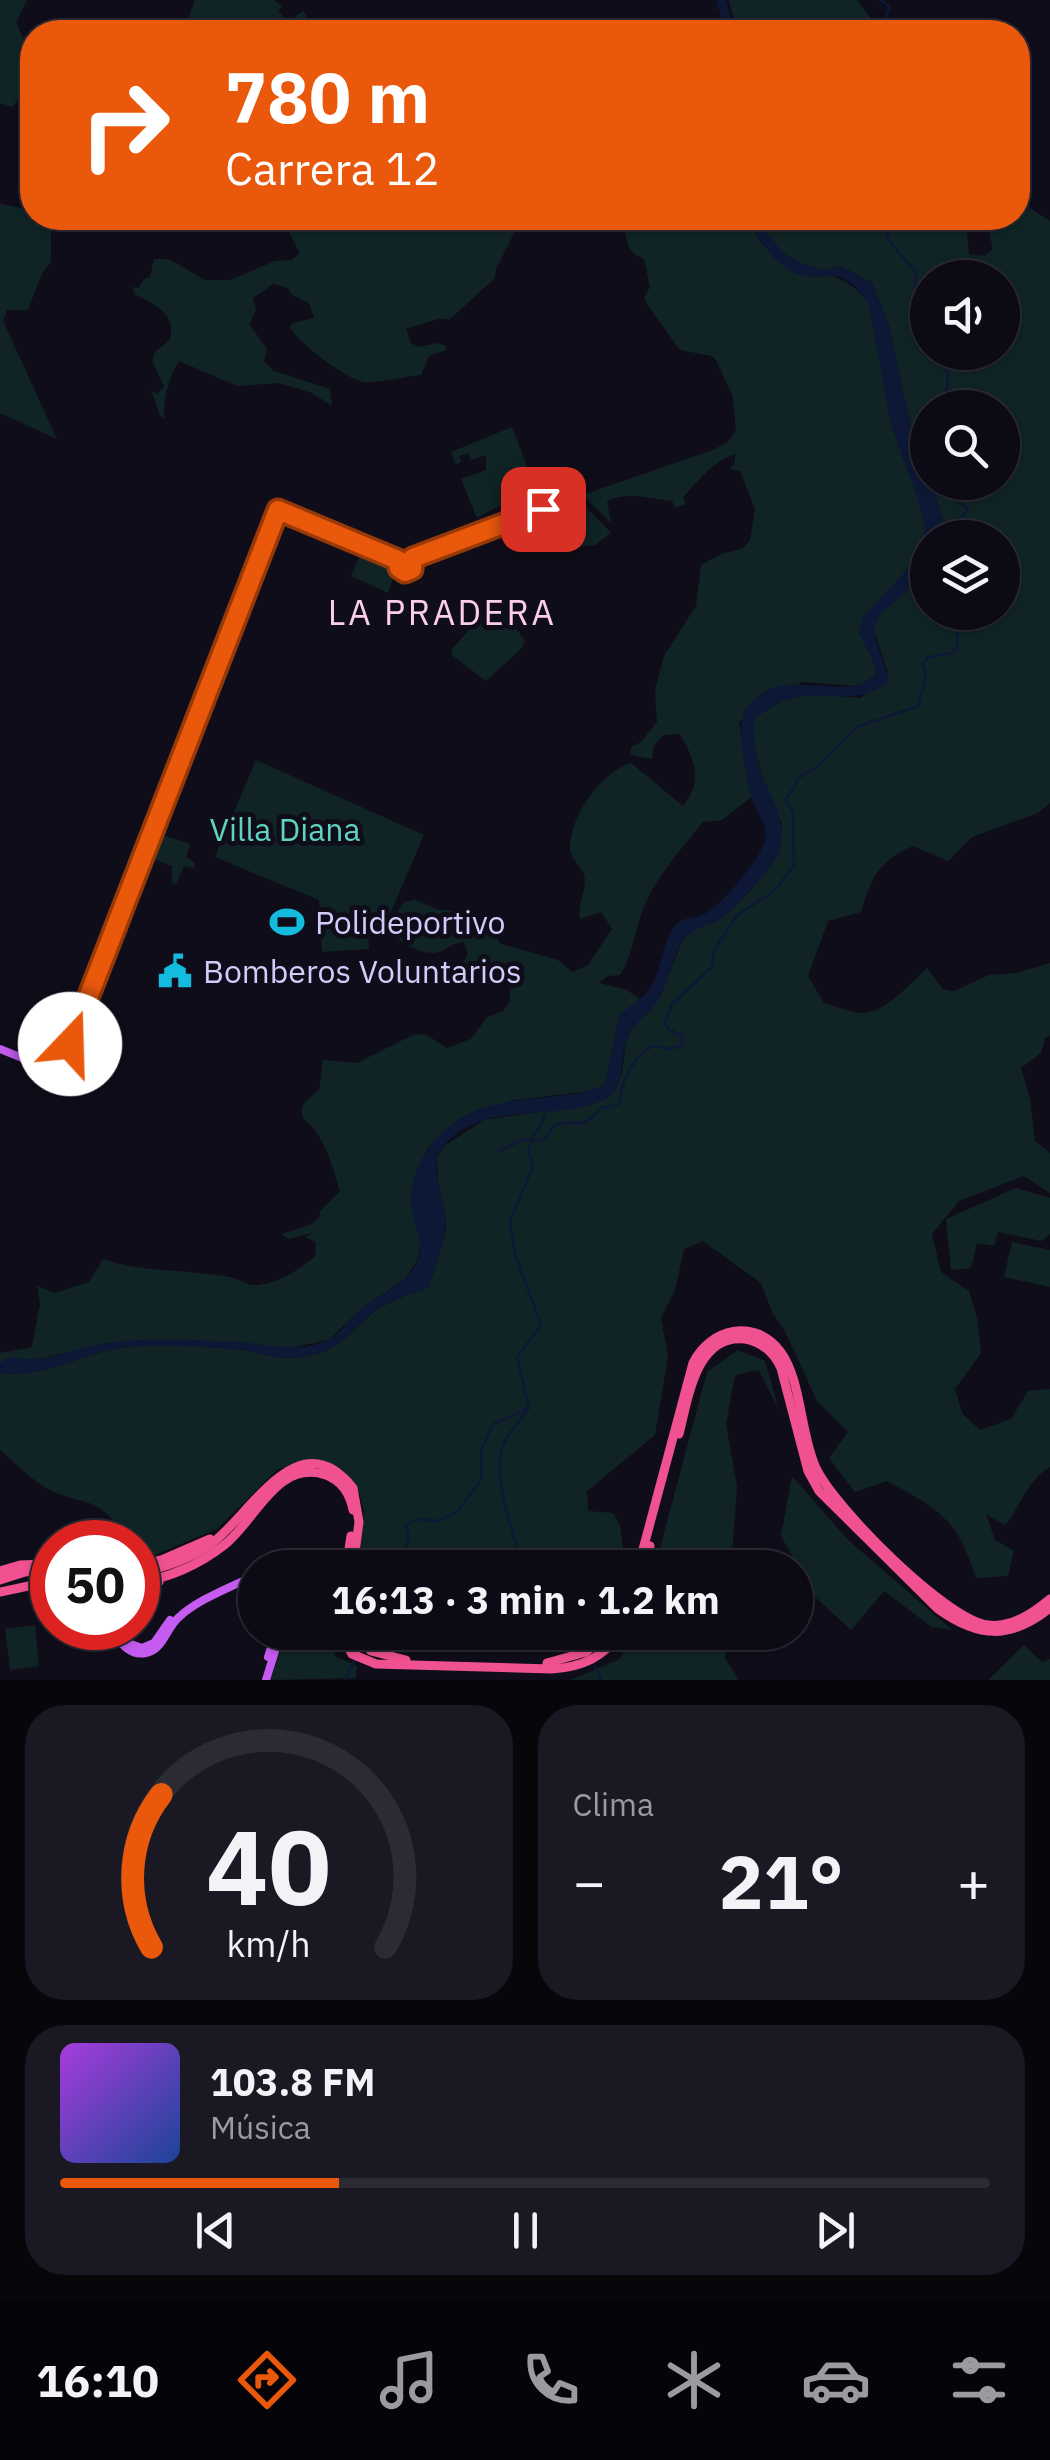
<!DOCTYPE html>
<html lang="es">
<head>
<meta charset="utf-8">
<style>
  body { margin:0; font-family:"IBM Plex Sans",sans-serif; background:#1a1822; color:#f1f3f6; height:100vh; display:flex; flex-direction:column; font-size:38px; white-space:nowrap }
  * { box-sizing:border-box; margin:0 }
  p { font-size:32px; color:#9a9aa0 }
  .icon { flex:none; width:55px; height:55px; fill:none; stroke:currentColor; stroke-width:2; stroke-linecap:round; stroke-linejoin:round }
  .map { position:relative; height:1680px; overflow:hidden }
  .details { display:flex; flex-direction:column; gap:25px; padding:25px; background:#07060b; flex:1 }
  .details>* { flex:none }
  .hud { position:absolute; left:20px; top:20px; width:1010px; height:210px; border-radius:40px; box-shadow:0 2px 8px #0004,0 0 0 2px #2c2b34; background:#ea580c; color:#fff; overflow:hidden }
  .fabs { position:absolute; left:910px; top:260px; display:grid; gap:20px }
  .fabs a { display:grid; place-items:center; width:110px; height:110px; border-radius:50%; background:#0c0a14; box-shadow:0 2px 8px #0004,0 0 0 2px #2c2b34; font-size:50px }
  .speed { position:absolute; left:30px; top:1520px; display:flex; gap:20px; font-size:50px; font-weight:700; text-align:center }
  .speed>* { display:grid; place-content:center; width:130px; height:130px; border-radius:50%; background:#0c0a14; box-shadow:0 2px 8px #0004,0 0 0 2px #2c2b34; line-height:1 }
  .speed .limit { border:15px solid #d22; background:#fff; color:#111 }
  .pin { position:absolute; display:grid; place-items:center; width:85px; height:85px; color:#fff; margin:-42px; border-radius:20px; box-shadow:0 5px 15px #0006 }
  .me { position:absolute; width:110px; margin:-55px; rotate:21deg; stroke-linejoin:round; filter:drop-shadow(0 0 8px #0008) }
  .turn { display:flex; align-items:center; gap:35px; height:210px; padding:0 40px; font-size:45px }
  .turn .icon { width:130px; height:130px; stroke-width:2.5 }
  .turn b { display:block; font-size:70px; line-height:85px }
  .big { font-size:75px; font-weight:700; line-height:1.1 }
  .details .card { flex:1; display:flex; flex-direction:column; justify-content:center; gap:15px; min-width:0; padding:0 35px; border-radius:40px; background:#1a1822 }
  .details .dial { align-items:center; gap:0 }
  .dial svg { height:260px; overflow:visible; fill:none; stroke:#2c2b34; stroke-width:7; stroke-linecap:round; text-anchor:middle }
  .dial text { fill:#f1f3f6; stroke:none }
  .song { display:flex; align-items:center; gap:30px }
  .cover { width:120px; height:120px; border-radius:15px; background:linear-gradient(135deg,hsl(280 70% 55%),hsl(220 70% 35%)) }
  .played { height:10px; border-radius:5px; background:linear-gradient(90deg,#ea580c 30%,#2c2b34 30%) }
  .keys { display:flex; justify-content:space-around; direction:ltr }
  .heat { display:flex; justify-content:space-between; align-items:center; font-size:55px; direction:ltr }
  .details .tiles { flex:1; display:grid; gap:25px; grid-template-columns:1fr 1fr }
  .card:last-child { grid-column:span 2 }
  .trip { position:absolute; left:238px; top:1550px; width:575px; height:100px; border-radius:50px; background:#0c0a14; box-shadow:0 2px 8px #0004,0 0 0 2px #2c2b34; font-weight:700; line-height:100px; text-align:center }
  .tab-bar { display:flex; height:160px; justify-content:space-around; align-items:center; background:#050408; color:#9a9aa0 }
  .tab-bar .icon { width:70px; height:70px }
  .tab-bar .current { color:#ea580c }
  .tab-bar b { font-size:45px; color:#f1f3f6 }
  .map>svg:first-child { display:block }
  .green { fill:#102425; fill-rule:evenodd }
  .water { fill:#0c1835 }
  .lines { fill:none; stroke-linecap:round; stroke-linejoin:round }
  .stream { stroke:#0c1835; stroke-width:2.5 }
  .river { stroke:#0c1835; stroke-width:9 }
  .major { stroke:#c55cf1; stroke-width:8 }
  .highway { stroke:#f05191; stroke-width:9 }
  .route-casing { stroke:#983908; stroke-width:25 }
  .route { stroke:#ea580c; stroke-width:18 }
  .labels { text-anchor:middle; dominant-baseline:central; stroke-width:10; stroke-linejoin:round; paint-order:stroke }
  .park-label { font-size:32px; fill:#5fd3bf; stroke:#100d1b }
  .poi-label { font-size:32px; fill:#d4cbfb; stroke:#100d1b; text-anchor:start }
  .neighbourhood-label { font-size:35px; letter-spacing:2.5px; fill:#fbcde7; stroke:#100d1b }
</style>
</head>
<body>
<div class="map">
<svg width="1050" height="1680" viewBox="0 0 1050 1680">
  <rect width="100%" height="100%" fill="#100d1b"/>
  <g class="green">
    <path d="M0 0H27L16 23C35 64 43 67 13 107L0 103Z"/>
    <path d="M195 0H274L282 6 278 11 289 22 303 11 307 15 298 26 302 32H183Z"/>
    <path d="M729 0H857L881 32H737Z"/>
    <path d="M1018 200 1050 221V803L1038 813 972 837 948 861 913 846C879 861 871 877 861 912L828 921 808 976 824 1003C836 1006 851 1013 863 1013 887 1012 910 983 927 968L943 989 954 991 989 975 1016 973 1050 963V1036L1045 1038 1041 1053 1021 1068 1030 1099 1035 1141 1050 1153V1193L1024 1176 959 1201 932 1234 941 1272 969 1291 977 1318 981 1353 955 1389 962 1413 980 1430 1011 1419 1028 1391 1050 1389V1467C1029 1478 1021 1506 1005 1525L986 1514 995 1540 1014 1551 1008 1576 976 1578C957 1518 940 1510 887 1481L855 1492 829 1458 848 1432 817 1401 784 1329 773 1314 761 1283 703 1241 684 1249 675 1290 661 1318 668 1357 655 1435 587 1491 588 1511 613 1513 620 1525 623 1548 585 1555 582 1567H492L469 1559 460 1567H364L366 1555 360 1554 364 1511 359 1492 335 1467 316 1460 278 1469 217 1529 145 1559 138 1560V1542H110L116 1524C96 1497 79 1504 52 1491 33 1482 16 1463 0 1450V1373C51 1377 75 1356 120 1348 147 1344 207 1346 235 1349 268 1353 283 1364 319 1353 348 1344 355 1323 380 1308 395 1299 413 1293 429 1287L446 1229 445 1209 438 1192 437 1158 444 1146 484 1120 559 1109 607 1098 622 1074 626 1041 635 1022 649 1012 660 997 682 941 695 928 721 919 749 892 779 853 782 823 761 773 753 739V720C788 689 817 694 861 698L888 673 874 631 877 617 914 581 927 557 928 612H1002V538L939 537 943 518 931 483 1002 482V408H928L927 473 908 415 889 326 872 283 841 266 823 270 803 264 783 253 769 236 761 218H966L969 254 984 256 993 249 986 218H1018ZM928 278H1002V352H928Z"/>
    <path d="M0 204 32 210V218H51V262C38 275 36 294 27 310H7L3 321 57 439 0 413Z"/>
    <path d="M281 218H423L451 228 453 218H551L518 225 496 269 495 278 450 319H438L406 329 411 343 418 347 438 343 446 346V350L429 356 421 375C407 376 376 384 364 382 346 379 297 342 290 327L293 323 314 318 309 303 291 294 288 288 273 284 253 298 256 310 249 324 267 349 264 362 274 371 330 389 332 406 312 393 279 383 237 386 179 361C170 375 161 402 165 419L160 416 151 390 157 394 164 386 152 361 155 352 170 340C176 312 156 306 135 294L132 287 139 288 144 279 150 277 154 259H169L205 280H230L275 261 291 260 300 253Z"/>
    <path d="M624 218H749C753 228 761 245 770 252 803 273 847 269 869 304L891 424 921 507 925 528V537L908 569 878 603 870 652 876 668 875 676 859 686 802 682 739 722 751 797 722 820 703 822C683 847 661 871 647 900 635 924 636 948 620 975L608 976 599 983 627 990 641 1000 619 1016 605 1085 592 1091 514 1100 459 1119 427 1149 412 1207 421 1242 417 1261 404 1280 361 1309 329 1340 285 1349 241 1342 155 1340 107 1343 43 1358 0 1363V1353L32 1347 40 1304 37 1286 55 1293 89 1282 103 1259C143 1273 187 1269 229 1277 240 1279 248 1287 259 1285 280 1282 299 1270 315 1256L316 1242 305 1237 316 1232 289 1239 282 1234 310 1225 319 1218 320 1211 340 1191C334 1171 327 1146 314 1129 308 1121 300 1120 302 1109 304 1100 313 1096 319 1090L323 1060 357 1063 415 1034 427 1035 447 1048 471 1039 487 1017 503 1011 510 1001V985L494 963 484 966 471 980 456 979 448 973 449 966 464 961 468 954 464 942C452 943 449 948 439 952 423 957 403 942 390 934L389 925 404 902 415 900 439 910 467 911 480 917 501 944 558 960 572 972 588 965 612 929 601 912 580 919C578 901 584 896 585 882 586 867 570 862 570 847 570 816 602 771 631 763L683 806C703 781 695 760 680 734L663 735 654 746 652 759 631 755V747L641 742 657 722 655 690 664 656 696 606 701 565 724 553 741 549 750 541 755 509 740 471 730 469 735 462V454C714 461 697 481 683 498L686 504 675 508 672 501C648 499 631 491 607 501L611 523 582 495 710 451 727 443 736 431 733 397 716 360 712 356 680 350 646 303 644 298 650 287 644 259C623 251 627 237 624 218Z"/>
    <path d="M512 427 535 487 477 518 461 479 486 470V455L471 460 468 453 459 456 461 462 456 464 451 452Z"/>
    <path d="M579 500 611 533 595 545 575 547 562 515 563 504Z"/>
    <path d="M363 549 391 561 395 572 388 593 351 576Z"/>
    <path d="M502 609 525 641 521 649 486 681 453 656 451 650 486 611Z"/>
    <path d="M256 760 424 835 384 928 367 921 369 949 322 952 319 900 215 857Z"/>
    <path d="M157 833 190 844 186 857 195 863 194 868 184 866 176 884 172 883V866L147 857Z"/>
    <path d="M1016 1188 1050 1198V1234L1042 1241 998 1232 994 1246 977 1243 971 1268 951 1270 946 1219Z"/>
    <path d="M1012 1242 1050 1250V1287L1004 1277Z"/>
    <path d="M738 1350 765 1361 779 1410 759 1370 735 1375 726 1424 737 1486 731 1567H655L707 1372Z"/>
    <path d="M792 1476 848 1540 952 1630 932 1627 884 1591 851 1630 814 1596 781 1536Z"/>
    <path d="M35 1625 39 1666 10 1670 5 1629Z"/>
    <path d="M631 1632 726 1633 725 1658 739 1680H571L620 1659Z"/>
    <path d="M286 1633H330L335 1656 357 1666 356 1678 270 1680Z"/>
    <path d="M1024 1645 1042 1662 1050 1659V1680H988Z"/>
  </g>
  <path class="water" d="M749 218H761L769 236 783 253 803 264 823 270 841 266 872 283 889 326 908 415 927 473 928 482 931 483 943 518 939 537 928 538C928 567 913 586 891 605 885 611 879 614 876 623 869 642 890 663 887 684 838 715 805 673 754 720 753 737 755 756 761 773 772 800 788 821 779 852 775 866 731 912 719 920 705 928 691 928 681 943 671 961 668 983 658 1000 648 1016 633 1022 626 1041 620 1059 626 1086 608 1097 561 1125 482 1097 443 1147 428 1167 443 1193 445 1213 448 1237 436 1264 429 1287 413 1293 395 1299 379 1308 355 1323 348 1344 319 1353 282 1364 268 1353 235 1349 207 1347 147 1344 120 1348 75 1356 51 1377 0 1373V1363L11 1357C43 1366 75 1347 107 1343 149 1337 194 1340 236 1342 268 1344 296 1354 326 1341 340 1335 349 1320 360 1310 373 1298 391 1292 404 1280 408 1276 415 1267 417 1262 425 1244 415 1227 412 1210 406 1176 430 1138 458 1120 502 1091 561 1104 605 1085L619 1016C630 1005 644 999 652 985 662 968 662 943 674 927 683 915 697 919 708 912 723 903 762 857 765 840 768 824 755 811 751 797 746 776 734 723 747 707 783 660 842 706 875 676L876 667 859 633 862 618 908 569 924 537 925 528 921 507 891 424 869 305C862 293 849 276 833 276 821 276 813 279 801 275 776 268 759 240 749 218Z"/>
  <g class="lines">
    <g class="stream">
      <path d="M881 0 889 7 882 32"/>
      <path d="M887 218 888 240 916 272 915 285 928 316"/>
      <path d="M946 408 948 369 962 352"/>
      <path d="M950 482 951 495 968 509 957 523V538"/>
      <path d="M532 1137 541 1125 547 1108"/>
      <path d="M498 1152 522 1140H544L555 1125C578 1119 583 1131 601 1108L620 1104C619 1084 635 1054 653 1046L671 1049 682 1045 683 1036 668 1029 665 1023 672 1004 712 967 714 950 738 914 772 893 794 866 793 813 786 799 796 785 797 779 817 767 857 727 918 706 926 677 922 663 929 657 952 653 958 645 957 634 976 623V612"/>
      <path d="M399 1568 409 1537 406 1525 417 1519 438 1521 457 1512 481 1480V1450L493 1424 529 1408"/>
      <path d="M525 1568C514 1539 493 1478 502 1448 506 1435 521 1420 529 1408L517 1357 541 1325 515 1254 510 1221 533 1167 528 1150 531 1143"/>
      <path d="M561 1632 581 1648"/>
      <path d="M595 1666 601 1680"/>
      <path d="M345 1680 355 1659"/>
    </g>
    <path class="river" d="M721 0 730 32"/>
    <g class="major">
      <circle cx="549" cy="506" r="7"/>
      <circle cx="406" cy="563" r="9"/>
      <path d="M413 559 543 509"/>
      <path d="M0 1049 59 1073 278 510 397 560"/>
      <path d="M260 1568 276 1562 295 1568"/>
      <path d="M109 1628C119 1640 128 1657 146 1653 163 1650 166 1629 178 1618 198 1599 230 1588 255 1575"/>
      <path d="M121 1628 128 1643 142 1648 154 1643 170 1620"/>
      <path d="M268 1657 276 1632"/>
      <path d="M266 1680 281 1632"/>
    </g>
    <g class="highway">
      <path d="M679 1434C688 1400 696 1333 745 1339 762 1342 774 1353 781 1368L808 1471 819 1491 938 1609C979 1638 1010 1640 1050 1608"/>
      <path d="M138 1566 164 1559 210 1539"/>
      <path d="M346 1568 351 1536"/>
      <path d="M638 1568 693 1363C710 1328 755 1318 780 1351 802 1380 800 1434 816 1468 834 1507 946 1620 988 1625 1012 1628 1033 1613 1050 1599"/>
      <path d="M645 1568 650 1546"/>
      <path d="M0 1571 20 1565 45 1564"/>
      <path d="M138 1573C162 1568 190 1559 211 1544 251 1515 298 1419 353 1488L359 1522 353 1568"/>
      <path d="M0 1580 25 1572 52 1570"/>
      <path d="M138 1583C168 1578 199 1565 223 1546 255 1523 276 1458 326 1475 342 1481 350 1494 353 1510"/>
      <path d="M0 1592 52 1581"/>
      <path d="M138 1599 159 1582"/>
      <path d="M340 1632 352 1654 376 1664 552 1669C582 1667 603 1658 621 1632"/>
      <path d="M353 1632 371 1651 406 1660"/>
      <path d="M547 1663 586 1652 609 1632"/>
    </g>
  </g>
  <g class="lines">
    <g class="route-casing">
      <path id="route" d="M70 1044 278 510 398 560 399 568 405 572 412 569 413 558 543 509"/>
    </g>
    <use href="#route" class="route"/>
  </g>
  <defs>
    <g id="stadium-bare" transform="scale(2.7)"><path d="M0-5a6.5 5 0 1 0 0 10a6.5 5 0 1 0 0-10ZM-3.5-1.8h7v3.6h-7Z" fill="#13bbdf" stroke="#100d1b" stroke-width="2.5" paint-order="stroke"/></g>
    <g id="civic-bare" transform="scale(2.7)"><path d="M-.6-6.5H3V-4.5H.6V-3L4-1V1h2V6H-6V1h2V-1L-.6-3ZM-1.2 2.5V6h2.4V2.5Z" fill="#13bbdf" stroke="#100d1b" stroke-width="2.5" paint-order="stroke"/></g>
  </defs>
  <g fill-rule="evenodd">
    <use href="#stadium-bare" x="287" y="922"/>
    <use href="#civic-bare" x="175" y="971"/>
  </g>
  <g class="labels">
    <g class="park-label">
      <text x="285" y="829">Villa Diana</text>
    </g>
    <g class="poi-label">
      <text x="315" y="922">Polideportivo</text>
      <text x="203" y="971">Bomberos Voluntarios</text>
    </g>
    <g class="neighbourhood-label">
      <text x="442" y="612">LA PRADERA</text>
    </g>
  </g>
</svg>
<div class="fabs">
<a><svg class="icon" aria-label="sound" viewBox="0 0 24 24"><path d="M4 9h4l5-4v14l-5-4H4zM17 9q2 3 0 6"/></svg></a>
<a><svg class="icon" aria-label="search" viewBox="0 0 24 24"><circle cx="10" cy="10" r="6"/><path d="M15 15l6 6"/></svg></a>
<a><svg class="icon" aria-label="layers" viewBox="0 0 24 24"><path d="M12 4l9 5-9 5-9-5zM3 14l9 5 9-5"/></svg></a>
</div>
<div class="speed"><div class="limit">50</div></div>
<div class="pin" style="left:543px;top:509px;background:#d93025"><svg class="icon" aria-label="arrive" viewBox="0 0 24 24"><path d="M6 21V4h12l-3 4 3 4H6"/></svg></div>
<svg class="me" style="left:70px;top:1044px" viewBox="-20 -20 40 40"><circle r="19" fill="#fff"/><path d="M0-13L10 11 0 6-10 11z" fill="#ea580c"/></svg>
<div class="trip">16:13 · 3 min · 1.2 km</div>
<div class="hud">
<div class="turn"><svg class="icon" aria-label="right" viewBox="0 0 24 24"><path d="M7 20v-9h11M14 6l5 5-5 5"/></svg><div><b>780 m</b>Carrera 12</div></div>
</div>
</div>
<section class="details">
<div class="tiles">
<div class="card dial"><svg viewBox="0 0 100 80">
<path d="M14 69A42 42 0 1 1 86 69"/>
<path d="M14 69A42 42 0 0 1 17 22" stroke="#ea580c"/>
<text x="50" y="56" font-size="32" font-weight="700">40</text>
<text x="50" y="72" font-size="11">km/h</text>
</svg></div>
<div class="card"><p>Clima</p>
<div class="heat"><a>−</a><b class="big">21°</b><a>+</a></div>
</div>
<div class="card">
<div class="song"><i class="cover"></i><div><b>103.8 FM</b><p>Música</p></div></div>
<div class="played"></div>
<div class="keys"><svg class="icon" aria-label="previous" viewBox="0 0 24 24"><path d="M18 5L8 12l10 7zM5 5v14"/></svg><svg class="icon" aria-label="pause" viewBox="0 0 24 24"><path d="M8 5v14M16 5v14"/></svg><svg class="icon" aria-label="next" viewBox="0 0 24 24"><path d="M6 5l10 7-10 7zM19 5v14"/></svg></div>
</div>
</div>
</section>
<nav class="tab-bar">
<b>16:10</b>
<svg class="icon current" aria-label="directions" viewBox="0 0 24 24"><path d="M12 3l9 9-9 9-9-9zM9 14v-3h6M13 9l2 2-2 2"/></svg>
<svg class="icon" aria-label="music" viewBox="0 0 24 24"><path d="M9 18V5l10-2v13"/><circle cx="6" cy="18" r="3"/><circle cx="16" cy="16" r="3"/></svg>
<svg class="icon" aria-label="phone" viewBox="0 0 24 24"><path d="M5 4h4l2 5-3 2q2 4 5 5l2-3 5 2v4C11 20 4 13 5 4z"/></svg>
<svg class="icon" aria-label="climate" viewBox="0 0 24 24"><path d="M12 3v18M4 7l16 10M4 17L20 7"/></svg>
<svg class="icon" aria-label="car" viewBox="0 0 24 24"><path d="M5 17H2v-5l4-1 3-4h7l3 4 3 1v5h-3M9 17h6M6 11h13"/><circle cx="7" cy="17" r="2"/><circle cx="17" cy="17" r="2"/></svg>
<svg class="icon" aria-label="filters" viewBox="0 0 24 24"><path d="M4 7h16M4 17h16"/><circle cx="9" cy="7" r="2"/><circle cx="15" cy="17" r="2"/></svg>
</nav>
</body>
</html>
